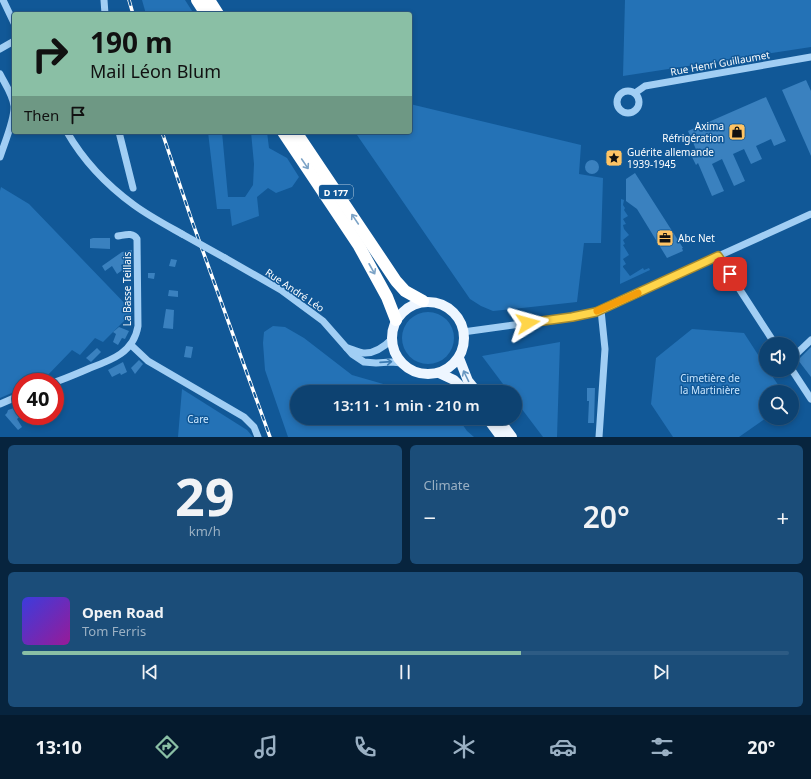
<!DOCTYPE html>
<html lang="en">
<head>
<meta charset="utf-8">
<style>
  body { margin:0; font-family:"Noto Sans",sans-serif; background:#1b4d79; color:#f1f3f6; height:100vh; display:flex; flex-direction:column; font-size:15px; white-space:nowrap }
  * { box-sizing:border-box; margin:0 }
  p { font-size:13px; color:#9ab0c3 }
  .icon { flex:none; width:22px; height:22px; fill:none; stroke:currentColor; stroke-width:2; stroke-linecap:round; stroke-linejoin:round }
  .map { position:relative; height:437px; overflow:hidden }
  .side { display:flex; flex-direction:column; gap:8px; padding:8px; background:#07243e; flex:1 }
  .side>* { flex:none }
  .banner { position:absolute; left:12px; top:12px; width:400px; height:122px; border-radius:4px; box-shadow:0 2px 6px #0003,0 0 0 1px #2d5b84; background:#8abfa5; color:#111; overflow:hidden }
  .controls { position:absolute; left:759px; top:337px; display:grid; gap:8px }
  .controls a { display:grid; place-items:center; width:40px; height:40px; border-radius:50%; background:#0d4271; box-shadow:0 2px 6px #0003,0 0 0 1px #2d5b84; font-size:20px }
  .speed { position:absolute; left:12px; top:373px; display:flex; gap:8px; font-size:20px; font-weight:700; text-align:center }
  .speed>* { display:grid; place-content:center; width:52px; height:52px; border-radius:50%; background:#0d4271; box-shadow:0 2px 6px #0003,0 0 0 1px #2d5b84; line-height:1 }
  .speed .limit { border:6px solid #d22; background:#fff; color:#111 }
  .pin { position:absolute; display:grid; place-items:center; width:34px; height:34px; color:#fff; margin:-17px; border-radius:8px; box-shadow:0 2px 6px #0006 }
  .me { position:absolute; width:44px; margin:-22px; rotate:82deg; stroke-linejoin:round; filter:drop-shadow(0 0 3px #0008) }
  .turn { display:flex; align-items:center; gap:14px; height:84px; padding:0 12px; font-size:18px }
  .turn .icon { width:52px; height:52px; stroke-width:2.5 }
  .turn b { display:block; font-size:28px; line-height:34px }
  .then { display:flex; align-items:center; height:38px; padding:0 12px; background:#0003; gap:8px; font-size:15px }
  .big { font-size:30px; font-weight:600; line-height:1.1 }
  .side .widget { flex:1; display:flex; flex-direction:column; justify-content:center; gap:6px; min-width:0; padding:0 14px; border-radius:6px; background:#1b4d79 }
  .side .dial { align-items:center; gap:0 }
  .dial b { font-size:52px; line-height:1 }
  .song { display:flex; align-items:center; gap:12px }
  .cover { width:48px; height:48px; border-radius:6px; background:linear-gradient(135deg,hsl(240 70% 55%),hsl(300 70% 35%)) }
  .played { height:4px; border-radius:2px; background:linear-gradient(90deg,#8abfa5 65%,#2d5b84 65%) }
  .keys { display:flex; justify-content:space-around; direction:ltr }
  .heat { display:flex; justify-content:space-between; align-items:center; font-size:22px; direction:ltr }
  .side .tiles { flex:1; display:grid; gap:8px; grid-template-columns:1fr 1fr }
  .widget:last-child { grid-column:span 2 }
  .trip { position:absolute; left:290px; top:385px; width:232px; height:40px; border-radius:20px; background:#0d4271; box-shadow:0 2px 6px #0003,0 0 0 1px #2d5b84; font-weight:600; line-height:40px; text-align:center }
  .tab-bar { display:flex; height:64px; justify-content:space-around; align-items:center; background:#051a2d; color:#9ab0c3 }
  .tab-bar .icon { width:28px; height:28px }
  .tab-bar .on { color:#8abfa5 }
  .tab-bar b { font-size:18px; color:#f1f3f6 }
  .map>svg:first-child { display:block }
  .green { fill:#2472b6 }
  .building { fill:#3a81bf }
  .lines { fill:none; stroke-linecap:round; stroke-linejoin:round }
  .minor { stroke:#a1cef4; stroke-width:7 }
  .major { stroke:#eef6ff; stroke-width:10 }
  .highway { stroke:#fff; stroke-width:12 }
  .rail-casing { stroke:#fff; stroke-width:3.5 }
  .rail { stroke:#115897; stroke-width:2; stroke-dasharray:6; stroke-linecap:butt }
  .minor-bridge { stroke:#a1cef4; stroke-width:7 }
  .oneway { stroke:#7ca3c6 }
  .oneway2 { stroke:#3c7bb3 }
  .oneway3 { stroke:#6997c1 }
  .route-casing { stroke:#a68a30; stroke-width:10 }
  .route { stroke:#ffd54a; stroke-width:7 }
  .slow { stroke:#f59e0b; stroke-width:7 }
  .labels { text-anchor:middle; dominant-baseline:central; stroke-width:3; stroke-linejoin:round; paint-order:stroke }
  .shield { fill:#115897; stroke:#b8cde0; stroke-width:1 }
  .shield-label { font-size:9px; font-weight:bold; fill:#fff }
  .street-label { font-size:10px; fill:#fff; stroke:#115897 }
  .poi-label { font-size:10px; fill:#fff; stroke:#115897; text-anchor:start }
  .park-label { font-size:10px; fill:#c9e6fe; stroke:#115897 }
</style>
</head>
<body>
<div class="map">
<svg width="811" height="437" viewBox="0 0 811 437">
  <rect width="100%" height="100%" fill="#115897"/>
  <g class="green">
    <path d="M142 0H185L194 14H146Z"/>
    <path d="M625 0H811V47L623 76Z"/>
    <path d="M410 104 581 145 579 174 603 178 601 243H584L577 302 493 311 481 306 470 299 357 135 360 132H410Z"/>
    <path d="M208 132H222L228 197H245L253 185 254 164 251 132H267L269 148 287 158 299 177 292 187 276 193 268 188 257 197 259 216 232 226 230 209H217Z"/>
    <path d="M1 187 29 204 133 312 103 342 95 338 80 355 72 350 44 379 38 382H21V389L0 398V191Z"/>
    <path d="M621 199 624 200 623 205 625 208 624 210 628 216 623 219 626 224 623 225 624 229 629 235 623 240 625 244 623 245 629 255 623 259 626 264 623 266V267L630 276 643 268 644 270 649 268 650 270 620 284Z"/>
    <circle cx="428" cy="338" r="26"/>
    <path d="M273 326 285 327 304 338 352 375 411 392H297V418H458L467 431 474 437H288L265 370 263 343 264 332Z"/>
    <path d="M692 329 744 333 766 367V370H768L783 392H766V418L739 437H673L651 404 656 358Z"/>
    <path d="M560 342 557 437H543L515 400V392H509L482 356Z"/>
    <path d="M182 389 247 430 253 437H178Z"/>
  </g>
  <g class="building">
    <path d="M806 80 811 91V156L782 90Z"/>
    <path d="M766 97 786 141 774 146 771 139 756 146 762 159 751 164 744 149 733 154 745 181 734 186 722 159 712 164 724 191 712 196 698 163 696 165 692 157 698 154 688 131Z"/>
    <circle cx="592" cy="167" r="7"/>
    <path d="M635 173 683 248H682L683 251 667 258 637 209 626 201V179Z"/>
    <path d="M93 238H110V249L90 248V239Z"/>
    <path d="M132 250V261L121 265 124 269 117 274 112 266 105 271 102 266 122 252Z"/>
    <path d="M171 259 177 260 175 267 169 266Z"/>
    <path d="M148 273H155L154 279 148 278Z"/>
    <path d="M169 290 178 291V297L168 296Z"/>
    <path d="M166 309 174 310 173 329 163 328Z"/>
    <path d="M119 327 129 331 125 339 122 338 118 345 113 342 116 334 113 332Z"/>
    <path d="M186 346 193 347 191 358 184 357Z"/>
    <path d="M811 347V377L798 360Z"/>
    <path d="M97 348 101 352 91 362 86 358Z"/>
    <path d="M139 360 143 364 135 374 131 368Z"/>
    <path d="M123 362 127 372 121 375 120 373 112 377 108 370Z"/>
    <path d="M587 388H595L594 423H588L589 401H587Z"/>
    <path d="M17 407 21 413V416L17 419 22 427 18 430 5 415 7 413 8 410Z"/>
  </g>
  <g class="lines">
    <g class="minor">
      <path d="M3 0 14 23"/>
      <path d="M104 0 105 14"/>
      <path d="M0 49 14 41"/>
      <path d="M0 74C5 84 13 95 14 106 15 119 4 144 0 157"/>
      <circle cx="628" cy="102" r="11"/>
      <path d="M635 93 645 86 811 57"/>
      <path d="M67 132C83 160 108 186 134 205 149 216 166 225 182 234"/>
      <path d="M119 132 133 188"/>
      <path d="M718 256 775 344"/>
      <path d="M225 258 281 290 323 321 352 354 364 362 376 363 391 362 402 363"/>
      <path d="M463 332 572 317 595 312 811 214"/>
      <path d="M131 345 148 361 244 417 254 427 258 437"/>
      <path d="M347 348C352 349 358 352 363 353 374 354 385 346 392 339"/>
      <path d="M792 358 811 340"/>
      <path d="M792 370 811 399"/>
      <path d="M55 382C67 378 78 373 90 368 112 360 134 352 138 326L137 239C133 232 125 235 118 236"/>
      <path d="M0 404 21 395"/>
      <path d="M599 437 605 349 601 310"/>
    </g>
    <g class="major">
      <circle cx="428" cy="338" r="36"/>
      <path d="M459 358 468 381 477 392"/>
      <path d="M439 373 454 380 466 392"/>
      <path d="M487 418 501 437"/>
      <path d="M498 418 512 437"/>
    </g>
    <g class="highway">
      <path d="M197 0 206 14"/>
      <path d="M209 0 218 14"/>
      <path d="M283 132 359 246 387 297 396 320"/>
      <path d="M296 132 396 281 405 291 423 301"/>
    </g>
    <g class="rail-casing">
      <g id="rail">
        <path d="M129 0 133 14"/>
        <path d="M162 132 192 221 270 437"/>
      </g>
    </g>
    <use href="#rail" class="rail"/>
    <path class="minor-bridge" d="M182 234 225 258"/>
  </g>
  <defs><path id="oneway-shaft" d="M-6 0H5M1.5-3L5.5 0L1.5 3" fill="none" stroke-width="1.6" stroke-linecap="round" stroke-linejoin="round"/></defs>
  <g class="oneway">
    <use href="#oneway-shaft" transform="translate(305 164) rotate(56)"/>
    <use href="#oneway-shaft" transform="translate(355 219) rotate(-124)"/>
    <use href="#oneway-shaft" transform="translate(372 269) rotate(61)"/>
  </g>
  <use class="oneway2" href="#oneway-shaft" transform="translate(386 362) rotate(-4)"/>
  <use class="oneway3" href="#oneway-shaft" transform="translate(466 376) rotate(-116)"/>
  <g class="lines">
    <g class="route-casing">
      <path id="route" d="M528 323 572 317 596 312 718 256 730 274"/>
    </g>
    <use href="#route" class="route"/>
    <path class="slow" d="M597 311 638 293"/>
  </g>
  <defs>
    <g id="shop-square" transform="scale(0.9)"><rect x="-9" y="-9" width="18" height="18" rx="4" fill="#ffc464" stroke="#115897"/><path d="M-5-2.5h2.3a2.7 3.5 0 0 1 5.4 0H5L5.5 6h-11ZM-1.5-2.5h3a1.5 2.3 0 0 0-3 0Z" fill="#111"/></g>
    <g id="sight-square" transform="scale(0.9)"><rect x="-9" y="-9" width="18" height="18" rx="4" fill="#ffc464" stroke="#115897"/><path d="M0-6L1.8-2.2L6-1.7L2.9 1.2L3.7 5.4L0 3.3L-3.7 5.4L-2.9 1.2L-6-1.7L-1.8-2.2Z" fill="#111"/></g>
    <g id="office-square" transform="scale(0.9)"><rect x="-9" y="-9" width="18" height="18" rx="4" fill="#ffc464" stroke="#115897"/><path d="M-6-3h4V-5.5h4V-3h4V5H-6ZM-1-4.5V-3h2v-1.5ZM-6 0V1H6V0Z" fill="#111"/></g>
  </defs>
  <g fill-rule="evenodd">
    <use href="#shop-square" x="737" y="132"/>
    <use href="#sight-square" x="614" y="158"/>
    <use href="#office-square" x="665" y="238"/>
  </g>
  <g class="labels">
    <rect class="shield" x="319" y="185" width="34" height="14" rx="3"/>
    <g class="shield-label">
      <text x="336" y="192">D 177</text>
    </g>
    <g class="street-label">
      <text transform="translate(720 63) rotate(-10)">Rue Henri Guillaumet</text>
      <text transform="translate(127 289) rotate(-90)">La Basse Teillais</text>
      <text transform="translate(295 290) rotate(34)">Rue André Léo</text>
    </g>
    <g class="poi-label">
      <text x="724" y="126" text-anchor="end">Axima<tspan x="724" dy="12">Réfrigération</tspan></text>
      <text x="627" y="152">Guérite allemande<tspan x="627" dy="12">1939-1945</tspan></text>
      <text x="678" y="238">Abc Net</text>
    </g>
    <g class="park-label">
      <text x="710" y="378">Cimetière de<tspan x="710" dy="12">la Martinière</tspan></text>
      <text x="198" y="419">Care</text>
    </g>
  </g>
</svg>
<div class="controls">
<a><svg class="icon" aria-label="sound" viewBox="0 0 24 24"><path d="M4 9h4l5-4v14l-5-4H4zM17 9q2 3 0 6"/></svg></a>
<a><svg class="icon" aria-label="search" viewBox="0 0 24 24"><circle cx="10" cy="10" r="6"/><path d="M15 15l6 6"/></svg></a>
</div>
<div class="speed"><div class="limit">40</div></div>
<div class="pin" style="left:730px;top:274px;background:#d93025"><svg class="icon" aria-label="arrive" viewBox="0 0 24 24"><path d="M6 21V4h12l-3 4 3 4H6"/></svg></div>
<svg class="me" style="left:528px;top:323px" viewBox="-20 -20 40 40"><path d="M0-17L14 15 0 8-14 15z" fill="#ffd54a" stroke="#fff" stroke-width="4"/></svg>
<div class="trip">13:11 · 1 min · 210 m</div>
<div class="banner">
<div class="turn"><svg class="icon" aria-label="right" viewBox="0 0 24 24"><path d="M7 20v-9h11M14 6l5 5-5 5"/></svg><div><b>190 m</b>Mail Léon Blum</div></div>
<div class="then">Then<svg class="icon" aria-label="arrive" viewBox="0 0 24 24"><path d="M6 21V4h12l-3 4 3 4H6"/></svg></div>
</div>
</div>
<section class="side">
<div class="tiles">
<div class="widget dial"><b>29</b><p>km/h</p></div>
<div class="widget"><p>Climate</p>
<div class="heat"><a>−</a><b class="big">20°</b><a>+</a></div>
</div>
<div class="widget">
<div class="song"><i class="cover"></i><div><b>Open Road</b><p>Tom Ferris</p></div></div>
<div class="played"></div>
<div class="keys"><svg class="icon" aria-label="previous" viewBox="0 0 24 24"><path d="M18 5L8 12l10 7zM5 5v14"/></svg><svg class="icon" aria-label="pause" viewBox="0 0 24 24"><path d="M8 5v14M16 5v14"/></svg><svg class="icon" aria-label="next" viewBox="0 0 24 24"><path d="M6 5l10 7-10 7zM19 5v14"/></svg></div>
</div>
</div>
</section>
<nav class="tab-bar">
<b>13:10</b>
<svg class="icon on" aria-label="directions" viewBox="0 0 24 24"><path d="M12 3l9 9-9 9-9-9zM9 14v-3h6M13 9l2 2-2 2"/></svg>
<svg class="icon" aria-label="music" viewBox="0 0 24 24"><path d="M9 18V5l10-2v13"/><circle cx="6" cy="18" r="3"/><circle cx="16" cy="16" r="3"/></svg>
<svg class="icon" aria-label="phone" viewBox="0 0 24 24"><path d="M5 4h4l2 5-3 2q2 4 5 5l2-3 5 2v4C11 20 4 13 5 4z"/></svg>
<svg class="icon" aria-label="climate" viewBox="0 0 24 24"><path d="M12 3v18M4 7l16 10M4 17L20 7"/></svg>
<svg class="icon" aria-label="car" viewBox="0 0 24 24"><path d="M5 17H2v-5l4-1 3-4h7l3 4 3 1v5h-3M9 17h6M6 11h13"/><circle cx="7" cy="17" r="2"/><circle cx="17" cy="17" r="2"/></svg>
<svg class="icon" aria-label="filters" viewBox="0 0 24 24"><path d="M4 7h16M4 17h16"/><circle cx="9" cy="7" r="2"/><circle cx="15" cy="17" r="2"/></svg>
<b>20°</b>
</nav>
</body>
</html>
